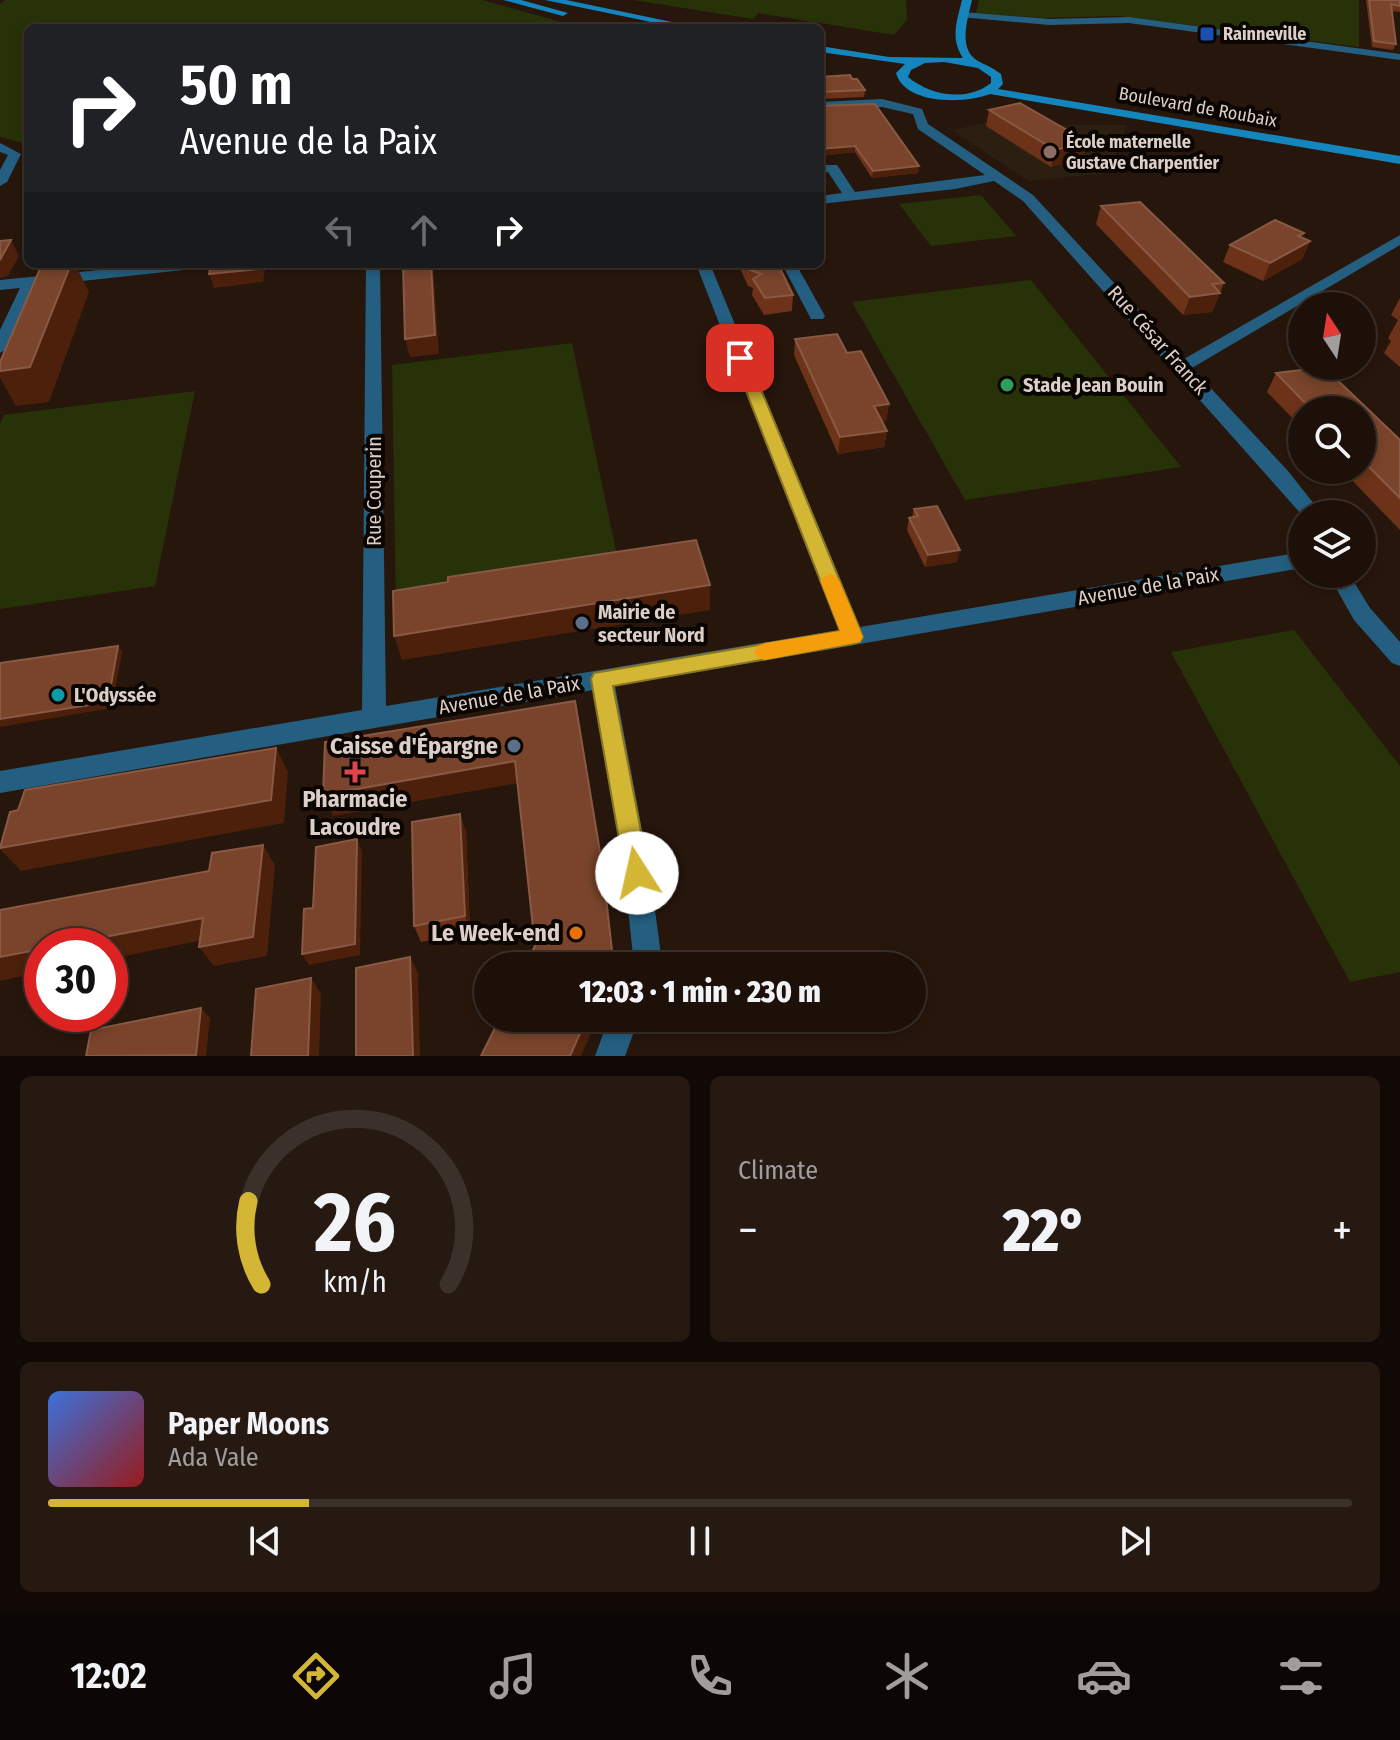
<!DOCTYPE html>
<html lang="en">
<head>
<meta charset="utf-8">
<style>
  body { margin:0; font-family:"Fira Sans Condensed",sans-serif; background:#251912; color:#f1f3f6; height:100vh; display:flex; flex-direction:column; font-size:30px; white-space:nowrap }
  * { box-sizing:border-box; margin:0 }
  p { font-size:26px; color:#a09d9c }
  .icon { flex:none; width:44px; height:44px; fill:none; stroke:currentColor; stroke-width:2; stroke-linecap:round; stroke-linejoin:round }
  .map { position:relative; height:1056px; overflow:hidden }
  .sheet { display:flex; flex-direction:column; gap:20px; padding:20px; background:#100905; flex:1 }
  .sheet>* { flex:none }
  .guide { position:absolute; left:24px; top:24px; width:800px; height:244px; border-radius:12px; box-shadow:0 4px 12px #0003,0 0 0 2px #3b302a; background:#202124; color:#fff; overflow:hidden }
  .needle { width:52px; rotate:348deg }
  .fabs { position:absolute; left:1288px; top:292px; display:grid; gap:16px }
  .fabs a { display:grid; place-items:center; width:88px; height:88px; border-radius:50%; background:#1d1009; box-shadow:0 4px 12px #0003,0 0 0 2px #3b302a; font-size:40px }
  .speed { position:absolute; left:24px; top:928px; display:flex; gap:16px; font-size:40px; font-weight:700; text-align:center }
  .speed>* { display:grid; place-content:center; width:104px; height:104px; border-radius:50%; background:#1d1009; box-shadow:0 4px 12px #0003,0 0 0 2px #3b302a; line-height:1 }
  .speed .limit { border:12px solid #d22; background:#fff; color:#111 }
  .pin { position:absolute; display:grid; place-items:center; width:68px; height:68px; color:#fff; margin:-34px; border-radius:16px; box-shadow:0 4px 12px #0006 }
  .me { position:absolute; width:88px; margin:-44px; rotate:350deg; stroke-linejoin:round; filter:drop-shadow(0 0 6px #0008) }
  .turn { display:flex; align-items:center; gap:28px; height:168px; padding:0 24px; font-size:36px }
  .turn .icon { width:104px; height:104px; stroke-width:2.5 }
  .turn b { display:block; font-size:56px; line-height:68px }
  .lanes { display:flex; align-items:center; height:76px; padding:0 24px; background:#0003; justify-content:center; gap:40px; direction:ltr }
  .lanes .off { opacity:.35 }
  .big { font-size:60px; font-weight:800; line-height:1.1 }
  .sheet .widget { flex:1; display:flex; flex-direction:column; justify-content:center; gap:12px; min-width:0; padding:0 28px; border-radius:12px; background:#251912 }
  .sheet .dial { align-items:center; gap:0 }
  .dial svg { height:208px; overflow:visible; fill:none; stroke:#3b302a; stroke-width:7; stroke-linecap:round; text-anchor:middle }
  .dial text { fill:#f1f3f6; stroke:none }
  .song { display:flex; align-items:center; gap:24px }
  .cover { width:96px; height:96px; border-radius:12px; background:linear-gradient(135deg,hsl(220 70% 55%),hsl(0 70% 35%)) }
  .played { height:8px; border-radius:4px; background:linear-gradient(90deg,#d4b635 20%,#3b302a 20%) }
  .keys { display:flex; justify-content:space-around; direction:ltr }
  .heat { display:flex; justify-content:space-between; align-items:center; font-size:44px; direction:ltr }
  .sheet .tiles { flex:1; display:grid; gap:20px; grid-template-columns:1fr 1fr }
  .widget:last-child { grid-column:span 2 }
  .trip { position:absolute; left:474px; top:952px; width:452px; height:80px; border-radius:40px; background:#1d1009; box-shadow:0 4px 12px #0003,0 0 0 2px #3b302a; font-weight:800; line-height:80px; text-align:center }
  .tab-bar { display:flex; height:128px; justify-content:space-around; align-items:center; background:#0c0604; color:#a09d9c }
  .tab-bar .icon { width:56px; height:56px }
  .tab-bar .active { color:#d4b635 }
  .tab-bar b { font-size:36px; color:#f1f3f6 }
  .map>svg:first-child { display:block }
  .education { fill:#2b1f11 }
  .green { fill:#273208 }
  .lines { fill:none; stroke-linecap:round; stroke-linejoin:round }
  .street { fill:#245f81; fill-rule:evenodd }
  .secondary { fill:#1586bd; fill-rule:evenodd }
  .wall { fill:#6d3318 }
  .shaded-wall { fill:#4c200b }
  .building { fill:#79442b; stroke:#885944; stroke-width:2 }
  .route { fill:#d4b635; stroke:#8a7622; stroke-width:2 }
  .slow { fill:#f59e0b }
  .transit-dot { fill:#1a4fb4; stroke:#0b0502; stroke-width:3 }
  .education-dot { fill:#8d6e63; stroke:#0b0502; stroke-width:3 }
  .leisure-dot { fill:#2e9e5b; stroke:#0b0502; stroke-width:3 }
  .service-dot { fill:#5c6f8a; stroke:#0b0502; stroke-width:3 }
  .culture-dot { fill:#0f9aa8; stroke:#0b0502; stroke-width:3 }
  .health-dot { fill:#e0444e; stroke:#0b0502; stroke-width:3 }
  .food-dot { fill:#e8710a; stroke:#0b0502; stroke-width:3 }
  .labels { text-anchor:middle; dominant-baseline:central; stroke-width:8; stroke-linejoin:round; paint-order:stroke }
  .far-poi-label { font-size:18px; font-weight:bold; fill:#dbcfc8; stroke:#0b0502; text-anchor:start }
  .far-street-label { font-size:18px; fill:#dbcfc8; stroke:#0b0502 }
  .street-label { font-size:20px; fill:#dbcfc8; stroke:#0b0502 }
  .poi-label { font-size:20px; font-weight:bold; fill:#dbcfc8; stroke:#0b0502; text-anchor:start }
  .near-poi-label { font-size:24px; font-weight:bold; fill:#dbcfc8; stroke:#0b0502; text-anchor:end }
</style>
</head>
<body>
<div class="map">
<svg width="1400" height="1056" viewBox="0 0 1400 1056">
  <rect width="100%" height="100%" fill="#27160c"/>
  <path class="education" d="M1013 117 1055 125H1127L1109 173 1028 181 952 130Z"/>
  <g class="green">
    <path d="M5 0H482L583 28H28V144L0 137V4Z"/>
    <path d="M633 0H906L907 20 894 35 758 13 753 19Z"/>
    <path d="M979 0H1359V47L1119 16 1042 18 976 13Z"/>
    <path d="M981 195 1016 236 931 246 899 204Z"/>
    <path d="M1031 280 1181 467 965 500 852 302Z"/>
    <path d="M572 343 621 574 396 609 392 365Z"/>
    <path d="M195 391 155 586 0 609V424L4 415Z"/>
    <path d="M1294 630 1400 766V972L1350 982 1171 652Z"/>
  </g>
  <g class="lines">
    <g class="street">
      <path d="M963 12 1049 19 1129 17 1400 54V60L1129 23 1049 25 959 17V13Z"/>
      <path d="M882 99 922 109 928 124 1033 195 1184 359 1400 235V245L1192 368 1288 471 1322 514 1302 515 1023 201 994 181 955 189 820 204V196L842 193 828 172 820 173V165H837L855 192 985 175 918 129 913 114 882 107 820 110V102Z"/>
      <path d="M0 143 21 154 7 182 0 186V170L8 155 0 152Z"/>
      <path d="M159 264H209L202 268 36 286 8 348 0 353V330L20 288 0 290V280Z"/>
      <path d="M366 264H380L386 706 839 630 696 264H710L860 627 1302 552V568L615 686 650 873 661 955 657 966H629L633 955 624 873 593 690 0 793V771L362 710Z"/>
      <path d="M782 264H796L825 316 823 319H811Z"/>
      <path d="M1328 574H1349L1370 608 1400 642V666L1392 663 1354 620Z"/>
      <path d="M609 1018H639L625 1056H595Z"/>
    </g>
    <g class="secondary">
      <path d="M503 0H521L568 13 563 16Z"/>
      <path d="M545 0H566L701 28H680Z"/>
      <path d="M962 0H972C968 18 957 49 978 61 986 65 993 68 1001 74L1003 84 998 89 1400 156V164L990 94C965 104 905 105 896 73L905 64 820 52V46L889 57 963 58C950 38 957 21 962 0ZM944 62 978 68 991 77V83C967 102 931 96 908 77L911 70 925 63Z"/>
    </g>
  </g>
  <g class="wall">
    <path d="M1366 0H1400V12L1391 11 1396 44 1393 50 1372 47Z"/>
    <path d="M820 77 852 79 865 90 864 97 820 99Z"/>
    <path d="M820 106 918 173 872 178 855 152 820 156Z"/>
    <path d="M989 110 1088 142 1083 158 1051 167 986 126Z"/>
    <path d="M1101 206 1224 283 1212 312 1183 315 1096 224Z"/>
    <path d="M1304 233 1302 238 1310 241 1302 259 1263 281 1223 262 1230 245Z"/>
    <path d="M738 264H778L793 295 792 311 764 315 752 295 753 288 748 286Z"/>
    <path d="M1400 298V367L1384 353 1391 341 1388 338 1398 320 1391 315Z"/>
    <path d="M795 339 847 353 889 404 886 421 882 422 887 431 884 447 838 454 794 355Z"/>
    <path d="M1309 369 1315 374 1329 372 1400 440V530L1342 470H1362V410H1302V428L1267 392 1276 373Z"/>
    <path d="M914 509 957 562 925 567 907 530 909 518 912 517Z"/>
    <path d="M466 831 470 932 421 942 414 926Z"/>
  </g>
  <g class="shaded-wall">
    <path d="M1088 142 1083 158 1051 167 1055 150Z"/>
    <path d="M855 146V152L820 156V149Z"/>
    <path d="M919 166 918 173 872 178 873 171Z"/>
    <path d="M1304 233 1297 248 1310 241 1302 259 1263 281 1270 263 1298 236Z"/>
    <path d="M11 240 19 256 8 276 0 278V260Z"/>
    <path d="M71 264H75L89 292 49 402 16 406 0 378V371Z"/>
    <path d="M259 264H266L263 282 214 288 209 274Z"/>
    <path d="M431 264H433L439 354 410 357 405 339Z"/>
    <path d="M1220 293 1212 312 1183 315 1190 297Z"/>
    <path d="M889 404 886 421 872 423 874 406Z"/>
    <path d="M887 431 884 447 838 454 840 437Z"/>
    <path d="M960 550 957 562 925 567 928 555Z"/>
    <path d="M710 585V610L402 660 394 636Z"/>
    <path d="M118 646 122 652 112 708 0 727V719Z"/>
    <path d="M276 748 288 772 284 823 21 871 0 849Z"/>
    <path d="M515 761 519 783 333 816 323 795Z"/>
    <path d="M460 814 466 831 470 932 465 916Z"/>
    <path d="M357 839 362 851 360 955 309 965 302 954Z"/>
    <path d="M263 845 275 865 267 956 214 966 199 947Z"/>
    <path d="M203 918 218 937 110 959V946H58Z"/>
    <path d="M42 949V972L0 981V957Z"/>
    <path d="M410 957 418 973 420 1056H413Z"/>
    <path d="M311 978 321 994 319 1056H308Z"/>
    <path d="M201 1008 210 1018 206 1056H192Z"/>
    <path d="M587 1018H598L581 1056H570Z"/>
  </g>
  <g class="building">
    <path d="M1369 0H1400V6L1391 4 1396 44 1374 41Z"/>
    <path d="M850 75 852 79H857L865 90 820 92V95V77Z"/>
    <path d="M1020 103 1088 142 1055 150 989 110Z"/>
    <path d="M875 104 919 166 873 171 855 146 820 149V106Z"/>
    <path d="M1140 202 1224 283 1212 284 1220 293 1190 297 1101 206Z"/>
    <path d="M1275 220 1304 233 1298 236 1310 241 1270 263 1230 245Z"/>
    <path d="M11 240 0 260V241Z"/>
    <path d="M42 264H71L30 367 0 371V362Z"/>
    <path d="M211 264H259V269L209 274Z"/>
    <path d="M403 264H431L435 335 405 339Z"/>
    <path d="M746 264H778L793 295 765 298 753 279 761 274 748 269Z"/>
    <path d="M837 334 847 353 861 351 889 404 874 406 887 431 840 437 795 339Z"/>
    <path d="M1309 369 1315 374 1329 372 1400 440V498L1362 460V410H1312L1276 373Z"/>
    <path d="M937 506 960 550 928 555 909 518 918 516 914 509Z"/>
    <path d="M696 540 710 585 394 636 393 591 448 582V577Z"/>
    <path d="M118 646 108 702 0 719V663Z"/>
    <path d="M575 701 603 870 613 960 610 966H525L535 946 515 761 323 795 325 742Z"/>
    <path d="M276 748 271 800 0 848 10 812 18 810 25 790Z"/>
    <path d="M460 814 465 916 414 926 412 822Z"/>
    <path d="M357 839 355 944 302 954 304 909 313 908 316 847Z"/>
    <path d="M263 845 253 937 199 947 203 918 58 946H42V949L0 957V910L209 871 212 853Z"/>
    <path d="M410 957 413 1056H356V968Z"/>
    <path d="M311 978 308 1056H251L256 989Z"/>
    <path d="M201 1008 196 1055 86 1056 91 1030Z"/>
    <path d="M500 1018H587L570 1056H481Z"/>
  </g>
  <path class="route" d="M740 353 748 358 863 637 860 642 853 644 613 686 649 873 646 881 637 884 629 881 625 873 591 679 594 673 840 631 733 358Z"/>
  <path class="slow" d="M830 573 839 580 863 637 860 642 765 660 757 657 754 652 757 646 765 643 840 631 820 580Z"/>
  <rect class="transit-dot" x="1199" y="26" width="16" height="16" rx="4"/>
  <circle class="education-dot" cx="1050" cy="152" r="8"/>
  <circle class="leisure-dot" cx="1007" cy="385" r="8"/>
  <g class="service-dot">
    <circle cx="582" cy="623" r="8"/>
    <circle cx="514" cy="746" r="8"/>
  </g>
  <circle class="culture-dot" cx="58" cy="695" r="8"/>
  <path class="health-dot" d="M351 760h8v8h8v8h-8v8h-8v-8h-8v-8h8z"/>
  <circle class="food-dot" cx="576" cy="933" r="8"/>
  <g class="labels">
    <g class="far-poi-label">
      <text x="1223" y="34">Rainneville</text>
      <text x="1066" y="142">École maternelle<tspan x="1066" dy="21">Gustave Charpentier</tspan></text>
    </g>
    <g class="far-street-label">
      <text transform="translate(1198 107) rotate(10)">Boulevard de Roubaix</text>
    </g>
    <g class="street-label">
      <text transform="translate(1158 340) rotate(48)">Rue César Franck</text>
      <text transform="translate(374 491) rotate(-90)">Rue Couperin</text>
      <text transform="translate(1148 586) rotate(-10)">Avenue de la Paix</text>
      <text transform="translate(509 695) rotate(-10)">Avenue de la Paix</text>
    </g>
    <g class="poi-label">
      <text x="1023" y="385">Stade Jean Bouin</text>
      <text x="598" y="612">Mairie de<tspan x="598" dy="23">secteur Nord</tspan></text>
      <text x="74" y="695">L'Odyssée</text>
    </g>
    <g class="near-poi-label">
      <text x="498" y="746">Caisse d'Épargne</text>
      <text x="355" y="799" text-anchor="middle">Pharmacie<tspan x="355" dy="28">Lacoudre</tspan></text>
      <text x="560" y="933">Le Week-end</text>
    </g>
  </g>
</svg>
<div class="fabs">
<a><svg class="needle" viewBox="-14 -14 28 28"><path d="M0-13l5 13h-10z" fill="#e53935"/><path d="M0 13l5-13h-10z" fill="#a09d9c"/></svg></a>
<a><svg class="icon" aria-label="search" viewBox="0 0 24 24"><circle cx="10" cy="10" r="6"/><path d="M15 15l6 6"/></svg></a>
<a><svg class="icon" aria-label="layers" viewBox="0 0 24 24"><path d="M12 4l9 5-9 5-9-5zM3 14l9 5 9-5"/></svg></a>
</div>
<div class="speed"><div class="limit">30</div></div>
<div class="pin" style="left:740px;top:358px;background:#d93025"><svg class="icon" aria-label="arrive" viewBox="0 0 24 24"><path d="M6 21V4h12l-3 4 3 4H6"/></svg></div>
<svg class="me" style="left:637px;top:873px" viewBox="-20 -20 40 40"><circle r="19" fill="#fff"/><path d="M0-13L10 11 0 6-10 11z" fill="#d4b635"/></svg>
<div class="trip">12:03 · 1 min · 230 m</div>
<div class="guide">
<div class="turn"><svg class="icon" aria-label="right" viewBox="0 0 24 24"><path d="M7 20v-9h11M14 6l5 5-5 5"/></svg><div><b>50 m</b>Avenue de la Paix</div></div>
<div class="lanes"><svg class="icon off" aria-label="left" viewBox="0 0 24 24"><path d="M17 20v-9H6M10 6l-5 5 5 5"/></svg><svg class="icon off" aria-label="ahead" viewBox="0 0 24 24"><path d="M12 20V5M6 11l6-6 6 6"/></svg><svg class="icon" aria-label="right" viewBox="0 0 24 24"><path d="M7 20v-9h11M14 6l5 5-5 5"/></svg></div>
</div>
</div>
<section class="sheet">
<div class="tiles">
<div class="widget dial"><svg viewBox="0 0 100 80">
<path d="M14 69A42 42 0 1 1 86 69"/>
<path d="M14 69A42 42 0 0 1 9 37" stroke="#d4b635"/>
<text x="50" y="56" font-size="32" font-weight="700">26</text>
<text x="50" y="72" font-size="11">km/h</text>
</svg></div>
<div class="widget"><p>Climate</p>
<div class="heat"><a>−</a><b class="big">22°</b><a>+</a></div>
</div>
<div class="widget">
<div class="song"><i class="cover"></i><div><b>Paper Moons</b><p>Ada Vale</p></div></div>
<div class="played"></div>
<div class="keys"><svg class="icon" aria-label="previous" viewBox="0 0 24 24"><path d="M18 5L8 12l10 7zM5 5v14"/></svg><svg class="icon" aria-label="pause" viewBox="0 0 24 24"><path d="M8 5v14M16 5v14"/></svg><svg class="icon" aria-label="next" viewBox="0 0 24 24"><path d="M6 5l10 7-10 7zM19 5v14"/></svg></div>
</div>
</div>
</section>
<nav class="tab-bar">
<b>12:02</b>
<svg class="icon active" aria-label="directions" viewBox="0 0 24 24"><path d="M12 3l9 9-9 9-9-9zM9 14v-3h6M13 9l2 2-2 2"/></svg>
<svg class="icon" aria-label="music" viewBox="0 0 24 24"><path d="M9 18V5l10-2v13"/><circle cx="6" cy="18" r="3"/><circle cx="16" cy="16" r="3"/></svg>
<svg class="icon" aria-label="phone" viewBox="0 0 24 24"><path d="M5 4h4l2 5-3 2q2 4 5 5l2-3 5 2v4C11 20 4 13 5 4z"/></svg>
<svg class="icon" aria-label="climate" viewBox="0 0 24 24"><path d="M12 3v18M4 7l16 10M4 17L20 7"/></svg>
<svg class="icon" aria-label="car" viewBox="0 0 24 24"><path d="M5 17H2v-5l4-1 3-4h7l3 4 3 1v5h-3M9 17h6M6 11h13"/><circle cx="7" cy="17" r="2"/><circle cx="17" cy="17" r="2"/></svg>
<svg class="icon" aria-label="filters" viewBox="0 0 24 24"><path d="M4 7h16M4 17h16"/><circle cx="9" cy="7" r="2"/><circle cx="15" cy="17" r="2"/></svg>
</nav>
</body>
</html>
